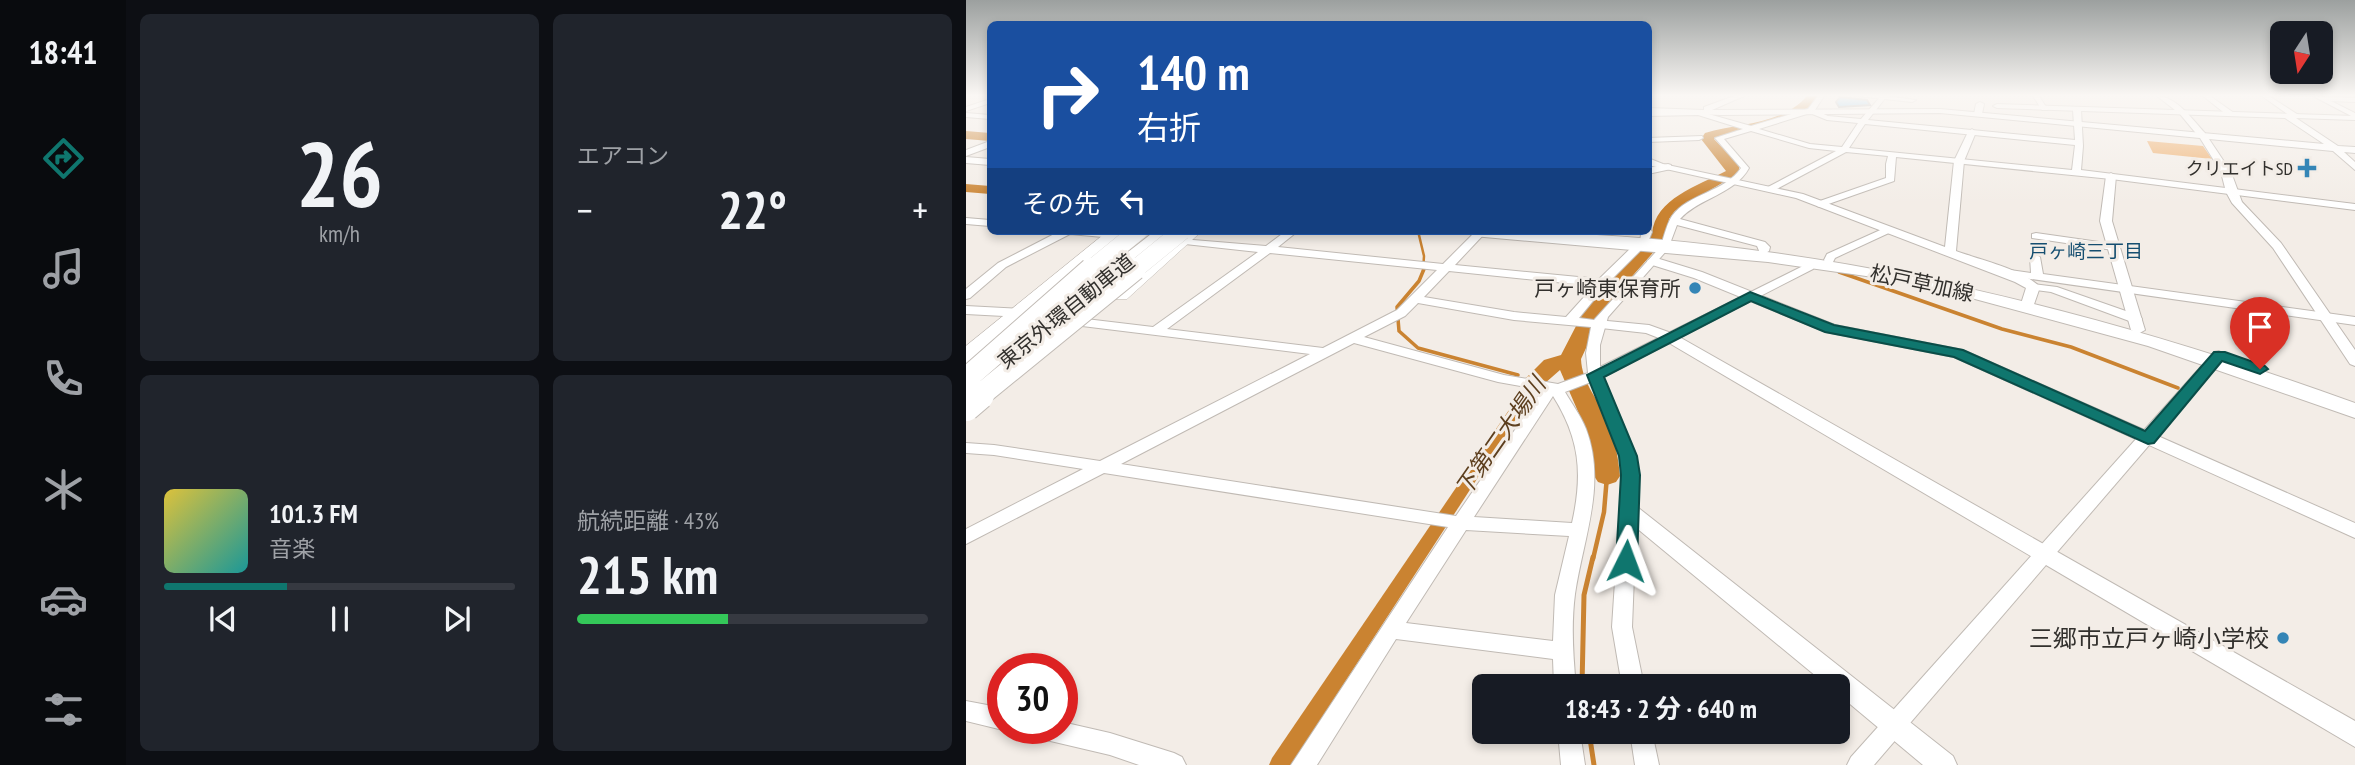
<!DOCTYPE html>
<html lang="ja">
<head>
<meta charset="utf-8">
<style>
  body { margin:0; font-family:"PT Sans Narrow","Noto Sans JP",sans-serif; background:#20242c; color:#f1f3f6; height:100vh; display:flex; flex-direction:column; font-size:26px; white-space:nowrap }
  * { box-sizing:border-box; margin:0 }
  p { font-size:23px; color:#9ea1a6 }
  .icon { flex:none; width:38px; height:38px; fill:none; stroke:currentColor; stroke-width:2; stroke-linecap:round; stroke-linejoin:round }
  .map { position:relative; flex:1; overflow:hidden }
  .sheet { display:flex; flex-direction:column; gap:14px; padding:14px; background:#0d0f14; width:840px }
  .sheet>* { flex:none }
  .guide { position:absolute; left:21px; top:21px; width:665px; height:214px; border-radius:10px; box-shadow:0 4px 10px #0003; background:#1a4fa0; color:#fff; overflow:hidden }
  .needle { width:46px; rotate:192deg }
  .controls { position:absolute; left:1304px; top:21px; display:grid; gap:14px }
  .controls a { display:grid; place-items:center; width:63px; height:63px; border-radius:10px; background:#171b24; box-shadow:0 4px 10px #0003; font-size:35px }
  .speed { position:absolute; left:21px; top:653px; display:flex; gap:14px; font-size:35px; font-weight:700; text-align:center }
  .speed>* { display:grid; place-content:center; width:91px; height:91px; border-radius:50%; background:#171b24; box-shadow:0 4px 10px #0003; line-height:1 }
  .speed .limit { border:10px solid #d22; background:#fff; color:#111 }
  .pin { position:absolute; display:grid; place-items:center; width:60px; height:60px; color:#fff; margin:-72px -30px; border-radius:50% 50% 50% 0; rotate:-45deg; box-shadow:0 0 7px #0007 }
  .pin .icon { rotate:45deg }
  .me { position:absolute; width:77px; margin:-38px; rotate:3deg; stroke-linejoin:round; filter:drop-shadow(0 0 5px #0008) }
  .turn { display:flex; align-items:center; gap:24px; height:147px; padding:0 35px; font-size:32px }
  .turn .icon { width:91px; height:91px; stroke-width:2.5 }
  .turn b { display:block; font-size:49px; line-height:60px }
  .then { display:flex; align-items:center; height:66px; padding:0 35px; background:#0003; gap:14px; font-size:26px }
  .big { font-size:52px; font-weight:700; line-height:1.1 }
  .sheet .widget { flex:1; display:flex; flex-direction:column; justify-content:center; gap:10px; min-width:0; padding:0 24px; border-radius:10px; background:#20242c }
  .sheet .dial { align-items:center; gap:0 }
  .dial b { font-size:91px; line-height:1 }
  .song { display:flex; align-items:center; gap:21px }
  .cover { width:84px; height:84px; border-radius:10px; background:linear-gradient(135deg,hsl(50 70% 55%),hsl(180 70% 35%)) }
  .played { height:7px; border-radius:4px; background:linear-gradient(90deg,#0f766e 35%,#363941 35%) }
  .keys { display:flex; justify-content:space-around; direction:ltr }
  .heat { display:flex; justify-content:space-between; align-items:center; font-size:38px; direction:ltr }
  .charge { height:10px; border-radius:5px; background:linear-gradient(90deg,#34c759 43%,#363941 0) }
  .sheet .tiles { flex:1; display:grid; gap:14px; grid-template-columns:repeat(2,1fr) }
  .trip { position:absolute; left:506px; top:674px; width:378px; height:70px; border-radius:10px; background:#171b24; box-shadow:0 4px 10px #0003; font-weight:700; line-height:70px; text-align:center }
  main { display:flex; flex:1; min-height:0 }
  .menu { display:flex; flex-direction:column; width:126px; justify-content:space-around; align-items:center; background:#090b0e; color:#9ea1a6 }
  .menu .icon { width:49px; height:49px }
  .menu .active { color:#0f766e }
  .menu b { font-size:32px; color:#f1f3f6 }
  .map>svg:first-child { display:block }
  .green { fill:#eeb070 }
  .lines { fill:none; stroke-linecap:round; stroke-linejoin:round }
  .stream-far3 { stroke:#ca8331; stroke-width:2.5 }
  .stream-far2 { stroke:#ca8331; stroke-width:3.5 }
  .stream-far1 { stroke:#ca8331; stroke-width:4.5 }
  .stream { stroke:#ca8331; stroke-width:5 }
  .canal { fill:#ca8331; fill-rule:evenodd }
  .river { fill:#ca8331; fill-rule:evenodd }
  .building { fill:#55b8f6; stroke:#878e92; stroke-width:2 }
  .minor-casing { stroke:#c0bab4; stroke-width:2 }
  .tertiary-casing { stroke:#c0bab4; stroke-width:2 }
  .primary-casing { stroke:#c0bab4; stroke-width:2 }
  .trunk-casing { stroke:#c0bab4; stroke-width:1 }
  .motorway-casing { stroke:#c0bab4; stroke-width:2 }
  .minor { fill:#fff; fill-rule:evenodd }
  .tertiary { fill:#fff; fill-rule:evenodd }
  .primary { fill:#fff; fill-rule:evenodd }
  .trunk { fill:#fff; fill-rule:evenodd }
  .motorway { fill:#fff; fill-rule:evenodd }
  .motorway-bridge-far2-casing { stroke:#c0bab4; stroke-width:18; stroke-linecap:butt }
  .motorway-bridge-far1-casing { stroke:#c0bab4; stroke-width:24; stroke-linecap:butt }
  .motorway-bridge-casing { stroke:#c0bab4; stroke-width:30; stroke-linecap:butt }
  .motorway-bridge-far2 { stroke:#fff; stroke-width:18 }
  .motorway-bridge-far1 { stroke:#fff; stroke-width:22 }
  .motorway-bridge { stroke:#fff; stroke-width:28 }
  .route { fill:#0f766e; stroke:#0a4d48; stroke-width:2 }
  .poi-dot { fill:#3485b6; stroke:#f3ede7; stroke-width:2.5 }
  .labels { text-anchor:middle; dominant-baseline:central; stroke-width:6; stroke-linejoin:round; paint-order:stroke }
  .far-poi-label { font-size:18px; fill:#32302d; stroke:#f3ede7; text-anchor:end }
  .far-neighbourhood-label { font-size:19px; fill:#154e70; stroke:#f3ede7 }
  .street-label { font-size:21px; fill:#32302d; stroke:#f3ede7 }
  .poi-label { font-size:21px; fill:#32302d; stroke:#f3ede7; text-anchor:end }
  .water-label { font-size:23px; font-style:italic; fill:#5d3f1e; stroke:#f3ede7 }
  .near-poi-label { font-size:24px; fill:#32302d; stroke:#f3ede7; text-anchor:end }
</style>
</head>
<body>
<main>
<nav class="menu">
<b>18:41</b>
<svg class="icon active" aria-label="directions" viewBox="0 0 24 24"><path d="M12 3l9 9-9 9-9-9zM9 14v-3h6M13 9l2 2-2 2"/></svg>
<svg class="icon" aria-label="music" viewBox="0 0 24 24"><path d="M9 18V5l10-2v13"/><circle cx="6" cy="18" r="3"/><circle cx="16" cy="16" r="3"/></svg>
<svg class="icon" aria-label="phone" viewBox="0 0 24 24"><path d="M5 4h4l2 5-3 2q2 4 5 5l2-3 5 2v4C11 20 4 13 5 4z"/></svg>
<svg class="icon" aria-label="climate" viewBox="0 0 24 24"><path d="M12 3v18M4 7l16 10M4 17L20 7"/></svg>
<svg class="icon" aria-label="car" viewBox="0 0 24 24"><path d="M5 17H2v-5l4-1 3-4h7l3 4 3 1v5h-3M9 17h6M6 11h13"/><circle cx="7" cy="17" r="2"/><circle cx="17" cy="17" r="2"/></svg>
<svg class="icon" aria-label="filters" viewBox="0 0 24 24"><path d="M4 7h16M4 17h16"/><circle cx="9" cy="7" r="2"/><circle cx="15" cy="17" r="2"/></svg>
</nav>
<section class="sheet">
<div class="tiles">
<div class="widget dial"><b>26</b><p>km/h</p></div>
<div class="widget"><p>エアコン</p>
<div class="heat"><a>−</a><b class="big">22°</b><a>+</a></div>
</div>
<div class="widget">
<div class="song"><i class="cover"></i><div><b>101.3 FM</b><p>音楽</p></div></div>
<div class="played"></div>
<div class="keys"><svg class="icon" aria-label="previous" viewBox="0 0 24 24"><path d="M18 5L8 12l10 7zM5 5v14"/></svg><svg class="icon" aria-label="pause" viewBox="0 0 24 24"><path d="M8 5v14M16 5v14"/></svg><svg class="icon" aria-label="next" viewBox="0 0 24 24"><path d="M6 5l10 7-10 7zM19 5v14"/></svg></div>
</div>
<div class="widget"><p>航続距離 · 43%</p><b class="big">215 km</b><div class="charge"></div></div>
</div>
</section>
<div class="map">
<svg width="1389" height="765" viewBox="0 0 1389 765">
  <rect width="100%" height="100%" fill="#f3ede7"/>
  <path class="green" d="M1181 141 1237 146 1246 159 1187 153Z"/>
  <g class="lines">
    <path class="stream-far3" d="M452 231 458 256 457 271"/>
    <g class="stream-far2">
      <path d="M458 269 453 281 431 307 433 331 452 348 552 375"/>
      <path d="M873 272 1036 329 1105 347 1212 388"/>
    </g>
    <path class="stream-far1" d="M627 559 638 512 641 476"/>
    <g class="stream">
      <path d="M616 686 618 595 627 557"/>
      <path d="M623 732 628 765"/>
    </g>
    <path class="canal" d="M570 375 576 379 325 765H303L306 758 564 379Z"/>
    <g class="river">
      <path d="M841 96H853C827 130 785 127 748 139L773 165V173L709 211 703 219 700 238 639 307 615 359C616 382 630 396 639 416 648 434 652 455 654 476L650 482 641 485 632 482 628 476 620 430 594 370 578 384H562L559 379 578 360 595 355 623 301 686 234C689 198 732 186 760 171L735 139 739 133C773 123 816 125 841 96Z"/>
      <path d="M0 131 24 133V141L0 139Z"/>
      <path d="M0 184 24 186V194L0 192Z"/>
    </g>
  </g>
  <path class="building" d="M874 97 901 100 904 105 873 107 870 102Z"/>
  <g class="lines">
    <g class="minor-casing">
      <g id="minor">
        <path d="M682 96H686L682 102Z"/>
        <path d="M852 96H858L849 110 862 116 895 119 915 96H921L902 120 1109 140 1107 110 1111 108 1115 110 1117 146 1115 170 1389 204V210L1145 179 930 157 928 181 854 207 851 206V202L920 178V164L922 156 880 152 805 192 800 189 802 187 870 151 843 148 785 131 758 139 783 168C769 194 733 198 714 219L799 242 804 247 803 251 798 254 794 253 791 246 711 225 702 249 642 317 634 345V367L839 265 841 261H849L851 263 847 269 637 377 670 456 672 475 666 627 678 686H656L646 627 656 475 654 456 625 382 599 392C606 404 615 416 620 429 641 484 617 539 609 594 605 624 607 656 610 686H588L587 659 430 639 351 765H325L482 527 138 473 0 544V529L117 469 28 455 0 453V443L28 445 134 461 344 354 116 326 114 323 120 319 187 327 292 252 219 244 214 241 215 239 300 246 320 231H332L312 247 477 264 510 231H521L489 265 633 279 670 243 674 242 675 234 672 231 685 230 686 232 682 242 678 243V247L640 285 613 318 628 320 697 244 696 242C699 233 701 224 706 216 723 193 759 192 775 168L749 138 777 129 732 115 682 116V112L732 111 785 126 842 109ZM844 113 861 120 892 123 876 147 844 144 793 129ZM899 124 1109 145 1106 170 883 148ZM304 253 471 270 431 310 357 348 201 329ZM483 271 628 286 600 317 548 312 458 297ZM452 303 548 320 625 327 620 353 622 373 592 384 538 375 398 337 439 316ZM388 343 532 382 576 390 490 516 155 464ZM587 396C614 439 617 474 606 523L508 517ZM500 530 603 536 589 595 587 641 440 623Z"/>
        <path d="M1067 96H1073L1082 110H1076Z"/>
        <path d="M1191 96C1210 96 1227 120 1239 133V137H1233L1214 114Z"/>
        <path d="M1237 96H1244L1268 113 1261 115Z"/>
        <path d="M1296 96H1303L1334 116 1327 118Z"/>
        <path d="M1347 96 1389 98V102L1365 101 1389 113V118Z"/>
        <path d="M24 99V103L0 111V107Z"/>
        <path d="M1014 102 1018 104 1016 114 1012 116 1008 114 1010 104Z"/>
        <path d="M0 113 24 115V119L0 117Z"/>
        <path d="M736 136 737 138 733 140 682 142V138Z"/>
        <path d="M702 164 705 165V169L682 174V168Z"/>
        <path d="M0 218 24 220V226L0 224Z"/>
        <path d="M921 227 926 230 925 232 869 258 867 262H859L858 260 861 254Z"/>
        <path d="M94 231H138L153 235 148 238 104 234 40 267 4 298 0 299V289L32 263Z"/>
        <path d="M1070 233 1147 244 1152 247 1147 250 1066 238V234Z"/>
        <path d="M1069 254 1074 257 1077 274 1389 317V325L1037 275 1031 272 1037 269 1065 273 1064 257Z"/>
        <path d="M1067 284 1091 287 1174 316 1176 319 1174 322H1166L1085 292 1063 289 1061 287Z"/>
        <path d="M0 306 55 309 61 313 55 317 0 314Z"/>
        <path d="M1253 351 1260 355 1258 358 908 765H881L885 757 1248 352Z"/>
        <path d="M0 701 37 708V728H41L37 730 0 721Z"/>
        <path d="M96 722 144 733 208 753 216 757 220 765H173L144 755 76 739 68 736 65 728H96Z"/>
        <path d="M592 732H614L619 765H595Z"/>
        <path d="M664 732H686L693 765H669Z"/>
      </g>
    </g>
    <g class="tertiary-casing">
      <g id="tertiary">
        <path d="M768 96H778L746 110 974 109 1358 144 1319 118 1031 108 1027 106 1031 104 1389 116V120L1330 118 1372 146 1389 147V153L1378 152 1389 162V170L1367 151 1243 139 1265 172 1276 202 1315 243 1389 350V366L1384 364 1307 248 1266 203 1260 192 1255 172 1234 138 974 113 755 115 682 112V108L738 110V107Z"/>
        <path d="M891 96H920L950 100 946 102Z"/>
        <path d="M1006 129 1010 132 998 161 990 251C1014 260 1056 269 1074 287L1066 310H1056L1054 307 1060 288 1049 282 830 198 682 165V158L697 164 837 194 979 247 988 161 1002 132Z"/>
        <path d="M24 141V147L0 156V150Z"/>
        <path d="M0 157 24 159V165L0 163Z"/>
        <path d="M1145 173 1150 176 1146 221 1179 330 1172 334 1165 330 1134 221 1140 176Z"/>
        <path d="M687 257 736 272 869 325 997 350 1389 523V538L988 357 860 332 728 278 683 264 681 261Z"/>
        <path d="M631 320 683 325 708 334 1389 721V747L698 340 680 333 626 327 624 324 626 321Z"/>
        <path d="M663 504 670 506 987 756 991 765H957L872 694V686H862L656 516 653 511 656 506Z"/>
      </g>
    </g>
    <g class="primary-casing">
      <path id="primary" d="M499 231C809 231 1099 298 1389 403V418L1182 346 983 292 914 278 802 262 507 236Z"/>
    </g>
    <g class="trunk-casing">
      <g id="trunk">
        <path d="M142 231 169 232 167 236 154 239 8 362 0 364V346Z"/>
        <path d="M218 231H236L161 299H147L144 295 147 291Z"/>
      </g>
    </g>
    <g class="motorway-casing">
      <path id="motorway" d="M189 231H209L21 386 12 388 3 386 0 381 3 376Z"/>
    </g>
    <use href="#minor" class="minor"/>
    <use href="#tertiary" class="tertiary"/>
    <use href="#primary" class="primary"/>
    <use href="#trunk" class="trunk"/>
    <use href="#motorway" class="motorway"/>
    <g class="motorway-bridge-far2-casing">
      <g id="motorway-bridge-far2">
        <path d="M123 271 172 231"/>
        <path d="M167 271 216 231"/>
      </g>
    </g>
    <g class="motorway-bridge-far1-casing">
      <g id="motorway-bridge-far1">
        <path d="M0 379 125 269"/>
        <path d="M12 397 169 269"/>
      </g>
    </g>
    <g class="motorway-bridge-casing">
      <path id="motorway-bridge" d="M0 407 14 395"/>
    </g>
    <use href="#motorway-bridge-far2" class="motorway-bridge-far2"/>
    <use href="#motorway-bridge-far1" class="motorway-bridge-far1"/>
    <use href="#motorway-bridge" class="motorway-bridge"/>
  </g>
  <linearGradient id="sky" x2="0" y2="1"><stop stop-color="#9ca09f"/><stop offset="0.47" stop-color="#faf7f4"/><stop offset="1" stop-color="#faf7f4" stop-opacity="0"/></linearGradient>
  <rect width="1389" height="203" fill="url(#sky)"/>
  <path class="route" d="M784 292 868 325 997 350 1179 431 1248 352H1259L1299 366 1302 369 1294 374 1256 361 1188 443 1182 444 988 357 859 332 785 301 638 377 671 456 674 475 671 561 668 567 660 569 653 567 650 561 655 475 653 456 621 375Z"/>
  <g class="poi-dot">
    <path d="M1337.5 157.5h7v7h7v7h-7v7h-7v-7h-7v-7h7z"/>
    <circle cx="729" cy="288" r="7"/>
    <circle cx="1317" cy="638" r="7"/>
  </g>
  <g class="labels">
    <g class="far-poi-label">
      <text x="1327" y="168">クリエイトSD</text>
    </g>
    <g class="far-neighbourhood-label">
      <text x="1120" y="251">戸ヶ崎三丁目</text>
    </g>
    <g class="street-label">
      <text transform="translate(956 283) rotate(12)">松戸草加線</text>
      <text transform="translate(100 311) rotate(-39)">東京外環自動車道</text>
    </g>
    <g class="poi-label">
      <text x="715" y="288">戸ヶ崎東保育所</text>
    </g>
    <g class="water-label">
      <text transform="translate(534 436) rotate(-55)">下第二大場川</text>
    </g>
    <g class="near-poi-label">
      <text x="1303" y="638">三郷市立戸ヶ崎小学校</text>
    </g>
  </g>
</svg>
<div class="controls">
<a><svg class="needle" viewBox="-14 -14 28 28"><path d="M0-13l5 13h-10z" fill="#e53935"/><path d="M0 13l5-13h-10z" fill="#9ea1a6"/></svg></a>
</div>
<div class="speed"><div class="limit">30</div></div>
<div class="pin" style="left:1294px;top:369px;background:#d93025"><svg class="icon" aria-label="arrive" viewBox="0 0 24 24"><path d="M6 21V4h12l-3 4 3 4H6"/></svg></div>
<svg class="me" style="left:660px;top:561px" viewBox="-20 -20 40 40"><path d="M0-17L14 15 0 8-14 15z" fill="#0f766e" stroke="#fff" stroke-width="4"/></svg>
<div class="trip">18:43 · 2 分 · 640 m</div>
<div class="guide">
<div class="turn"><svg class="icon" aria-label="right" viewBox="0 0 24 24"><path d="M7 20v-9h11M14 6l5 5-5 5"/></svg><div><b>140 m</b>右折</div></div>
<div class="then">その先<svg class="icon" aria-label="left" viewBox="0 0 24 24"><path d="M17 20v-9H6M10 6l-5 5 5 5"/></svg></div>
</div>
</div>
</main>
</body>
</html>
